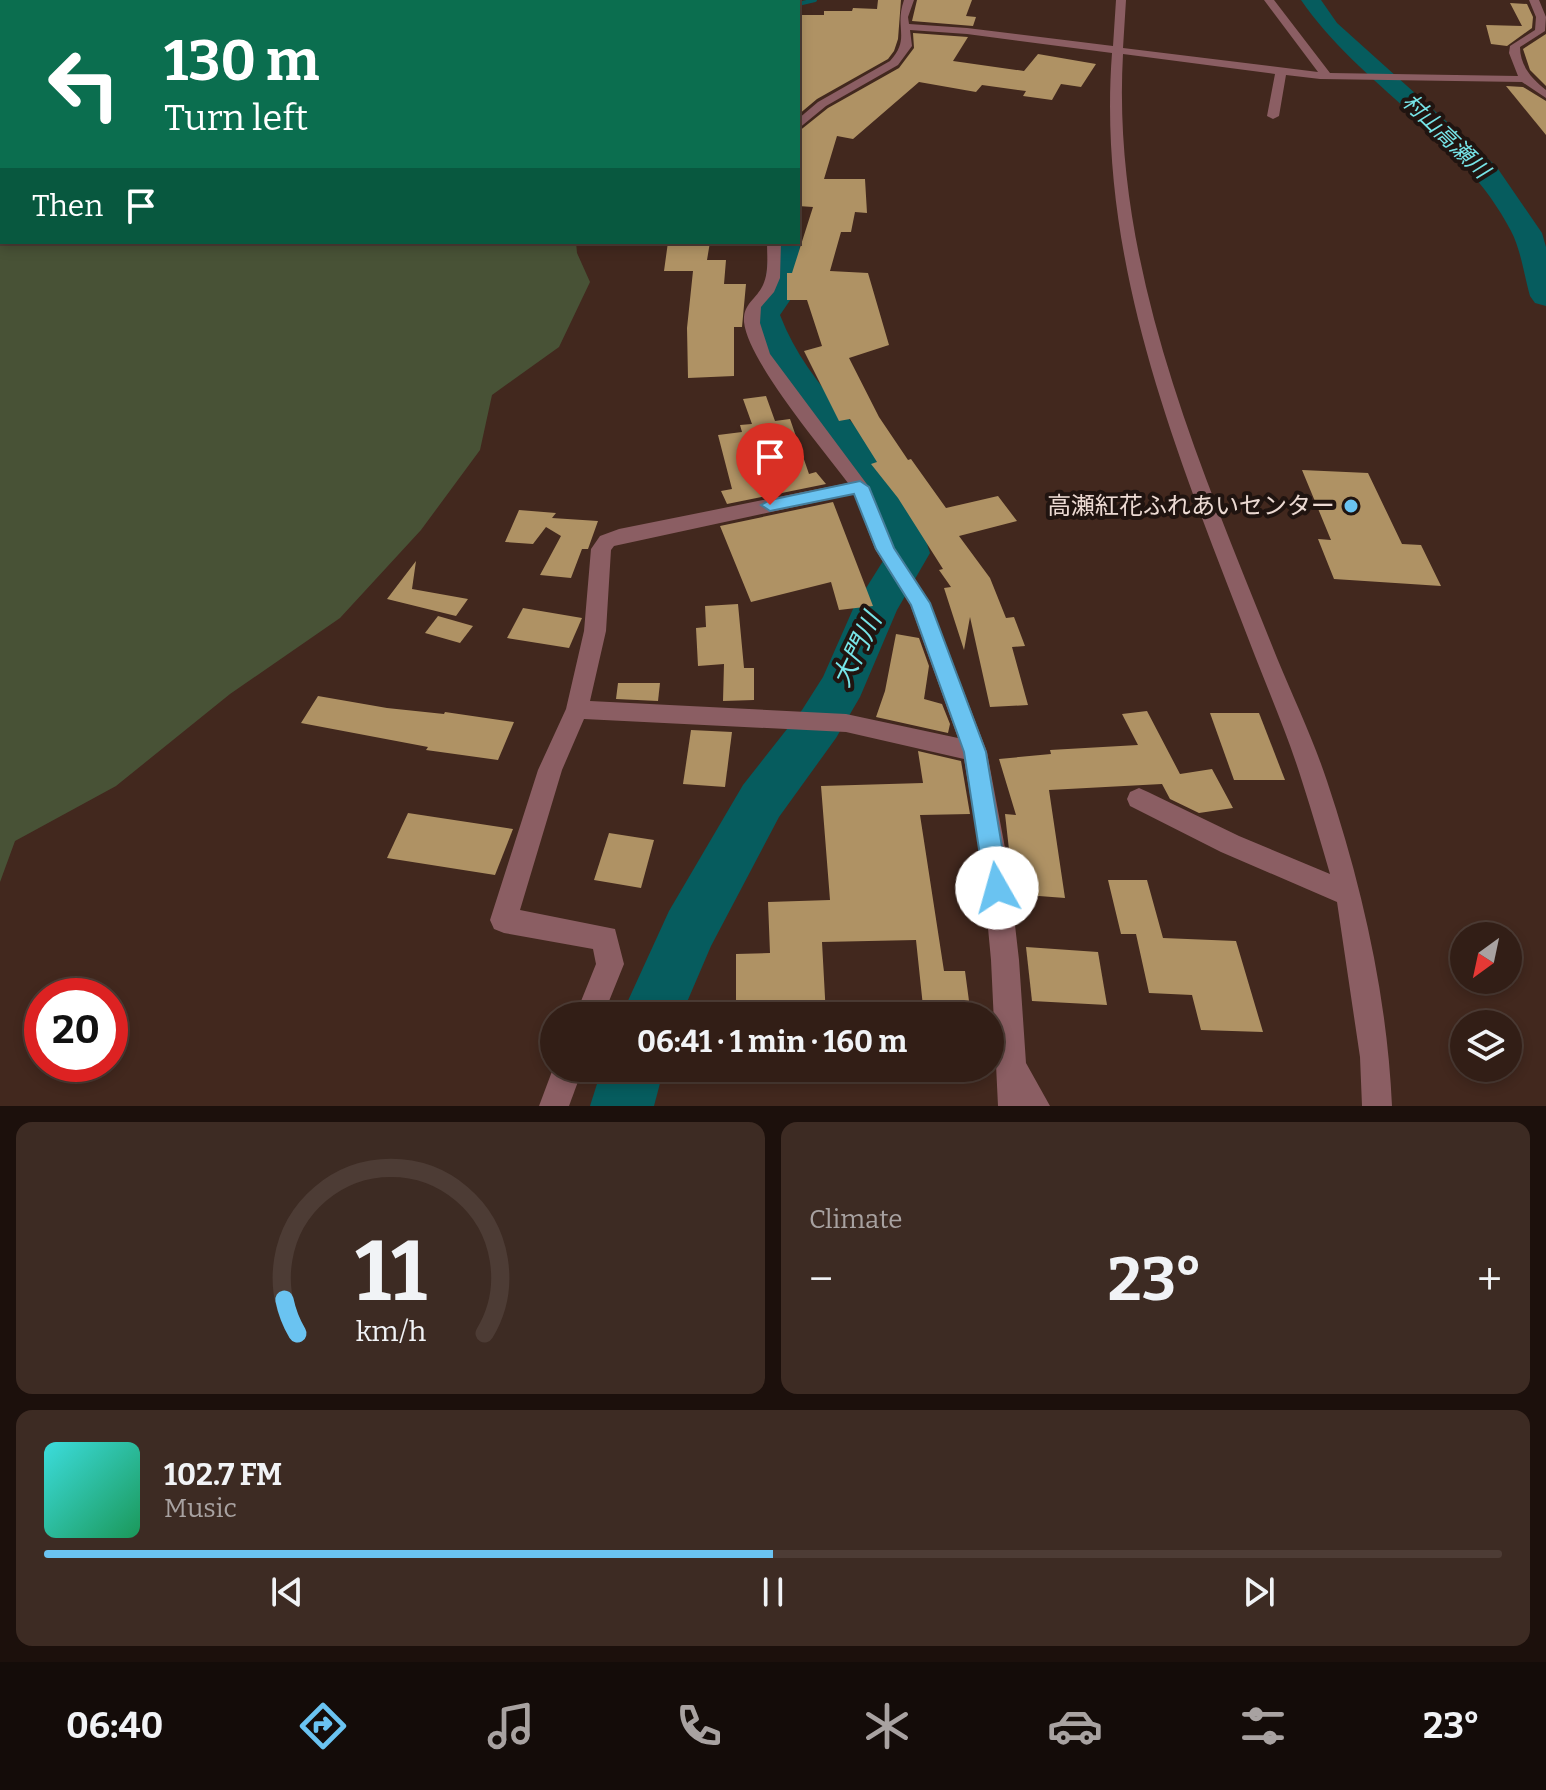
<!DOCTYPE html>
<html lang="en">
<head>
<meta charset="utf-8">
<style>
  body { margin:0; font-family:Bitter,"Noto Sans JP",serif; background:#3d2b23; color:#f1f3f6; height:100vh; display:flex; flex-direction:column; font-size:30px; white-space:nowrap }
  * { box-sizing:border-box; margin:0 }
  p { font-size:26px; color:#a8a2a1 }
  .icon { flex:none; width:44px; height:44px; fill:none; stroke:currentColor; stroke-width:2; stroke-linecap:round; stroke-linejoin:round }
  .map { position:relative; height:1106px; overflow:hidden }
  .drawer { display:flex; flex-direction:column; gap:16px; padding:16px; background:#1c100c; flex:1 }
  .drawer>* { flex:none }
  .guide { position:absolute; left:0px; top:0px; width:800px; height:244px; box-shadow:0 4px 12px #0003,0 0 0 2px #4d3c35; background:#0b6e4f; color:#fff; overflow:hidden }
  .needle { width:52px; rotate:213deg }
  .buttons { position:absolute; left:1450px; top:922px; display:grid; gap:16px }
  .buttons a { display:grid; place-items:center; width:72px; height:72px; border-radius:50%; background:#321e16; box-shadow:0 4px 12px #0003,0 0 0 2px #4d3c35; font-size:40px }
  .speed { position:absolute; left:24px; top:978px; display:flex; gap:16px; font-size:40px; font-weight:700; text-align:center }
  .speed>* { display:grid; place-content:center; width:104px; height:104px; border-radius:50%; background:#321e16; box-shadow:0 4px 12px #0003,0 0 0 2px #4d3c35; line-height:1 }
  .speed .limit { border:12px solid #d22; background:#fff; color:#111 }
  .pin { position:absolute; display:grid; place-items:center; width:68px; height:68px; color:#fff; margin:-82px -34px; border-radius:50% 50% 50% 0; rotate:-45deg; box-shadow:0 0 8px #0007 }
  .pin .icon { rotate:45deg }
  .me { position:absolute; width:88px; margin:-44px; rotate:353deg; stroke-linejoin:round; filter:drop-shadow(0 0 6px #0008) }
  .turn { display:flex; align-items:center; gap:28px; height:168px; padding:0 32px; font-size:36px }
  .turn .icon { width:104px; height:104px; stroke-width:2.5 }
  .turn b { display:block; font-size:56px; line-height:68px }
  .then { display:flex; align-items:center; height:76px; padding:0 32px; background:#0003; gap:16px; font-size:30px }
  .big { font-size:60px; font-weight:700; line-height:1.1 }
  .drawer .tile { flex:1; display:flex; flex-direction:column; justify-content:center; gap:12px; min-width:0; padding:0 28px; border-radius:16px; background:#3d2b23 }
  .drawer .dial { align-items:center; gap:0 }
  .dial svg { height:208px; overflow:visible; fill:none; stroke:#4d3c35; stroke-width:7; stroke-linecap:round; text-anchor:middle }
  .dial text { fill:#f1f3f6; stroke:none }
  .song { display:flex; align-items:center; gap:24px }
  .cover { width:96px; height:96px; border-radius:12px; background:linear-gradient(135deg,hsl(180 70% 55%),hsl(150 70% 35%)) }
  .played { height:8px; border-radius:4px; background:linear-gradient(90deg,#6ac3f1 50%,#4d3c35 50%) }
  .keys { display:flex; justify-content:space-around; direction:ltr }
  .heat { display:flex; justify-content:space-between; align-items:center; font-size:44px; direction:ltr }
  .drawer .tiles { flex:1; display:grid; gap:16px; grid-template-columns:1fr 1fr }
  .tile:last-child { grid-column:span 2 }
  .trip { position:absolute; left:540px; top:1002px; width:464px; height:80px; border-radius:40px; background:#321e16; box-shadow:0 4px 12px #0003,0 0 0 2px #4d3c35; font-weight:700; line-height:80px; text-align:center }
  .dock { display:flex; height:128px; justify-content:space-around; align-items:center; background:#140c09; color:#a8a2a1 }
  .dock .icon { width:56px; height:56px }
  .dock .current { color:#6ac3f1 }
  .dock b { font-size:36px; color:#f1f3f6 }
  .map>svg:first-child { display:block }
  .green { fill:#485236 }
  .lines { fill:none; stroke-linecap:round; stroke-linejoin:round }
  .stream { stroke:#065c5e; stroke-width:4 }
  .river { fill:#065c5e; fill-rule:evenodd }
  .building { fill:#af9264 }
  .minor { fill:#8b5e63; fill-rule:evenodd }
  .route { fill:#6ac3f1; stroke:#457f9d; stroke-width:2 }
  .poi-dot { fill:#6ac3f1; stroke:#201410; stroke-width:3 }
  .labels { text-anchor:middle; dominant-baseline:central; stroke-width:8; stroke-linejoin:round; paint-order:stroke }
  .far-water-label { font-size:22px; font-style:italic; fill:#77e5e8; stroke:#201410 }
  .poi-label { font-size:24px; fill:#ecdad3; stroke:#201410; text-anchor:end }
  .water-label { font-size:26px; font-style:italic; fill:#77e5e8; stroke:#201410 }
</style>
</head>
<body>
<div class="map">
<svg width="1546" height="1106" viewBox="0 0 1546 1106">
  <rect width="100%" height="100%" fill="#42281e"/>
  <g class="green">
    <path d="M23 0H317L321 2H17Z"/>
    <path d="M0 7 2 242H576L577 253 590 282 559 347 492 395 480 450 421 530 340 618 230 694 116 786 15 841 0 882Z"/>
  </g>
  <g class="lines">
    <path class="stream" d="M798 4 815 0"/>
    <g class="river">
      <path d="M642 0H662L663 2H643Z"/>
      <path d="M1301 0H1321L1337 23 1496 166 1542 233 1546 247V306L1535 303 1530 296C1524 275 1521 250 1511 231 1463 137 1360 86 1301 0Z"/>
      <path d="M798 239 800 242 797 290 780 315C810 393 873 432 911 501 920 517 924 535 930 553L897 610 860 697 836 738 779 817 711 946 681 1016H621L669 911 743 785 802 710 823 677 853 609 888 553 869 497 784 387 757 341 748 315 765 290 770 242H798Z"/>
      <path d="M602 1068H664L654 1106H590Z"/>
    </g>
  </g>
  <g class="building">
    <path d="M878 0H901L898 39 894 51 888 59 817 99 798 115V15H824V11H852L853 8 877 9Z"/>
    <path d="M917 0H972L966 16 976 17 973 26 912 21Z"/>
    <path d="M1510 3 1527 4 1533 17 1532 28 1507 46 1491 44 1486 25 1522 26Z"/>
    <path d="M913 33 968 37 953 61 1024 71 1038 54 1096 64 1081 87 1061 84 1052 100 1023 96 1026 91 982 85 976 92 919 82 853 139 837 136 824 179H865L867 213 855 212 851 232H841L830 271 868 273 889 345 849 358 879 417 908 460 911 459 946 508 998 496 1017 521 959 536 990 578 1006 618 1014 617 1025 646 1012 647 1028 705 990 707 970 617 964 650 944 588 951 587 939 570 943 569 898 498 871 464 877 462 850 419 839 421 804 351 822 346 807 300H787V273H792L813 207 798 206V132L828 108 899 68 914 48Z"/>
    <path d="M1546 34V86L1530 70 1523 49Z"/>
    <path d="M1506 86 1523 87 1546 101V135Z"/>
    <path d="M668 242H710L707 260H726L724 284H746L742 327H734V376L688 378 687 328 693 271H664Z"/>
    <path d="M766 396 775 421 790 419 809 474 816 472 826 484 727 504 721 491 732 489 718 435 742 432 740 425 752 424 743 399Z"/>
    <path d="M1302 470 1368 473 1402 544 1421 545 1441 586 1334 579 1318 539 1331 540Z"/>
    <path d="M833 502 873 606 839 610 831 582 751 602 720 526Z"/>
    <path d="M519 510 556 513 552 518 598 521 588 549H582L571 578 540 575 561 536 546 527 533 544 505 542Z"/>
    <path d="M416 561 412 589 468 599 456 616 387 599Z"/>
    <path d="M738 604 744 668H754V700L723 701 724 664 698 666 696 628 706 627 705 606Z"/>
    <path d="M523 608 582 618 569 648 507 638Z"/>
    <path d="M438 616 473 626 460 643 425 633Z"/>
    <path d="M896 634 919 638 929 666 924 699 942 704 950 724 948 733 876 717 885 691Z"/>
    <path d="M618 683H660L658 701 616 699Z"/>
    <path d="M318 696 387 708 444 714 445 712 514 722 498 760 426 750 428 747 301 723Z"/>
    <path d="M1147 711 1180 774 1212 769 1233 808 1199 813 1170 799 1162 784 1049 790 1065 898 1014 894 1005 814 1016 815 999 759 1051 754 1050 750 1138 745 1122 714Z"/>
    <path d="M1210 713H1259L1285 780H1234Z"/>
    <path d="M691 730 732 732 725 787 683 784Z"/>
    <path d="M918 751 961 761 970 814 920 815 944 971H965L971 1016H924L916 940 822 942 826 1016H736V954L770 953 768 902 830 900 821 786 923 783Z"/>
    <path d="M408 813 513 829 495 875 387 858Z"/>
    <path d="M609 833 654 840 641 888 594 880Z"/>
    <path d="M1108 880H1147L1163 938 1236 941 1263 1032 1201 1030 1192 995 1149 993 1136 934H1121Z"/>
    <path d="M1026 947 1098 952 1107 1005 1032 1001Z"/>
  </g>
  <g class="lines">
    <g class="minor">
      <path d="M548 0H562L564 2H550Z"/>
      <path d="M904 0H914L908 17 909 24 967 28 1113 46 1116 0H1126L1123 48 1318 72 1264 0H1274L1330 73 1518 76 1509 53 1510 46 1535 30 1536 17 1529 0H1539L1546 17 1545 31 1520 47C1520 66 1532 79 1546 90V98L1522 82 1320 79 1286 75 1279 116 1273 119 1267 116 1275 74 1123 54C1111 266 1200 465 1277 658 1294 699 1313 739 1327 781 1362 886 1387 995 1392 1106H1362L1360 1057 1337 902 1221 852 1130 806 1127 799 1130 792 1139 788 1148 792 1239 836 1330 874C1321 843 1312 812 1302 781 1289 739 1271 697 1255 656 1180 461 1096 266 1112 53L967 34 910 30 912 46 898 65 826 106 798 129V119L818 102 890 61C911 38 894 29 904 0Z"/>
      <path d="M767 242H781L780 278 774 292 761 307 760 323 770 354 869 487 894 548 930 603 987 752 1008 864 1019 960 1026 1063 1050 1106H998L991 960 982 864 964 759 846 732 584 719 562 770 520 910 615 929 624 964 603 1016H575L596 964 593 949 504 933 494 929 490 920 538 770 566 709 584 631 591 549 600 536 619 529 848 483C822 448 748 361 744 322 743 303 756 300 763 285 769 272 767 256 767 242ZM854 494 875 549 910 604 958 738 846 714 590 701 606 631 611 550 614 546Z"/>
      <path d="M554 1066 583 1068 569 1106H539Z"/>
    </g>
  </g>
  <path class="route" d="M860 481 869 487 894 548 930 603 986 752 1009 888 1006 896 997 899 989 896 985 888 964 752 911 605 876 549 854 494 770 511 761 505 770 500Z"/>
  <circle class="poi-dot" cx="1351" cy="506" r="8"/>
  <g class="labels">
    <g class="far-water-label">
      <text transform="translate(1446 136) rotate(44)">村山高瀬川</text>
    </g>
    <g class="poi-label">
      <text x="1335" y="506">高瀬紅花ふれあいセンター</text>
    </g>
    <g class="water-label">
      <text transform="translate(857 650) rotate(-64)">大門川</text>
    </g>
  </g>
</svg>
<div class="buttons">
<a><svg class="needle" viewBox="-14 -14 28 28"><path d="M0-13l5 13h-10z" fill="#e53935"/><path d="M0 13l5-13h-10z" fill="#a8a2a1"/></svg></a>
<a><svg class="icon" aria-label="layers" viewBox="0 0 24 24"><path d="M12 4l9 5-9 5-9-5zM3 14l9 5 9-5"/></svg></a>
</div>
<div class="speed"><div class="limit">20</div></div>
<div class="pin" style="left:770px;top:505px;background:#d93025"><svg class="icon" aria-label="arrive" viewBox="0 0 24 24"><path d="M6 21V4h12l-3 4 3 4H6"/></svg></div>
<svg class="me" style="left:997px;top:888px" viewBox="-20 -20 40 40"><circle r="19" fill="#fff"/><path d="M0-13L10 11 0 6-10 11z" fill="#6ac3f1"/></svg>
<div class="trip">06:41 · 1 min · 160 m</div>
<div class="guide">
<div class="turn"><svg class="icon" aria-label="left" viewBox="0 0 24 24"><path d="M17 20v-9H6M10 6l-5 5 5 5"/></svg><div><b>130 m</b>Turn left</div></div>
<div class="then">Then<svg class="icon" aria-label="arrive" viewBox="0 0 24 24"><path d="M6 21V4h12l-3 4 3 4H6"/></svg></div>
</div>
</div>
<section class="drawer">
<div class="tiles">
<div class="tile dial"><svg viewBox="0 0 100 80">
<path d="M14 69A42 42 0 1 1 86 69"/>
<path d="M14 69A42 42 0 0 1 9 56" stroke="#6ac3f1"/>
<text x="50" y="56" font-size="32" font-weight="700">11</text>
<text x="50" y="72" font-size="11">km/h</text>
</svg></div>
<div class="tile"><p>Climate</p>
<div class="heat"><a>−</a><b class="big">23°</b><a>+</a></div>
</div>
<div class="tile">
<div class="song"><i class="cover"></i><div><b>102.7 FM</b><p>Music</p></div></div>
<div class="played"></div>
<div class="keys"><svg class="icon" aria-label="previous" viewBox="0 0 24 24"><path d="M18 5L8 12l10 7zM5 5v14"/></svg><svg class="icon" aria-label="pause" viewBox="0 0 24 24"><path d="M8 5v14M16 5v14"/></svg><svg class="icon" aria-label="next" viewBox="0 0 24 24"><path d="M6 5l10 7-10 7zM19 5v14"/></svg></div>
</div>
</div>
</section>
<nav class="dock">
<b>06:40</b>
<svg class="icon current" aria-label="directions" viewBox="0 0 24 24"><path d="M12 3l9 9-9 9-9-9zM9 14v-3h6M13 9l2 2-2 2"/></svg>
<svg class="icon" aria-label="music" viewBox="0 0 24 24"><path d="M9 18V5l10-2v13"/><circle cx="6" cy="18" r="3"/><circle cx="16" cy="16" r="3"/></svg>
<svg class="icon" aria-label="phone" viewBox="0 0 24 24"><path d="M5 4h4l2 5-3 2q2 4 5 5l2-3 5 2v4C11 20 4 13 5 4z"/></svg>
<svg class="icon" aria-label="climate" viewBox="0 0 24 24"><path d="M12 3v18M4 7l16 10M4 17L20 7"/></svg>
<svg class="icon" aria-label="car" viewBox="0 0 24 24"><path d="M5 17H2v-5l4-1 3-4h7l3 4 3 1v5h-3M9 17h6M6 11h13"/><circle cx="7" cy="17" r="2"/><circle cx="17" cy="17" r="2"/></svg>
<svg class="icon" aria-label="filters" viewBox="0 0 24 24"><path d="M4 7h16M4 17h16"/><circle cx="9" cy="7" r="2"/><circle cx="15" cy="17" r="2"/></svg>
<b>23°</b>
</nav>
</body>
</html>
